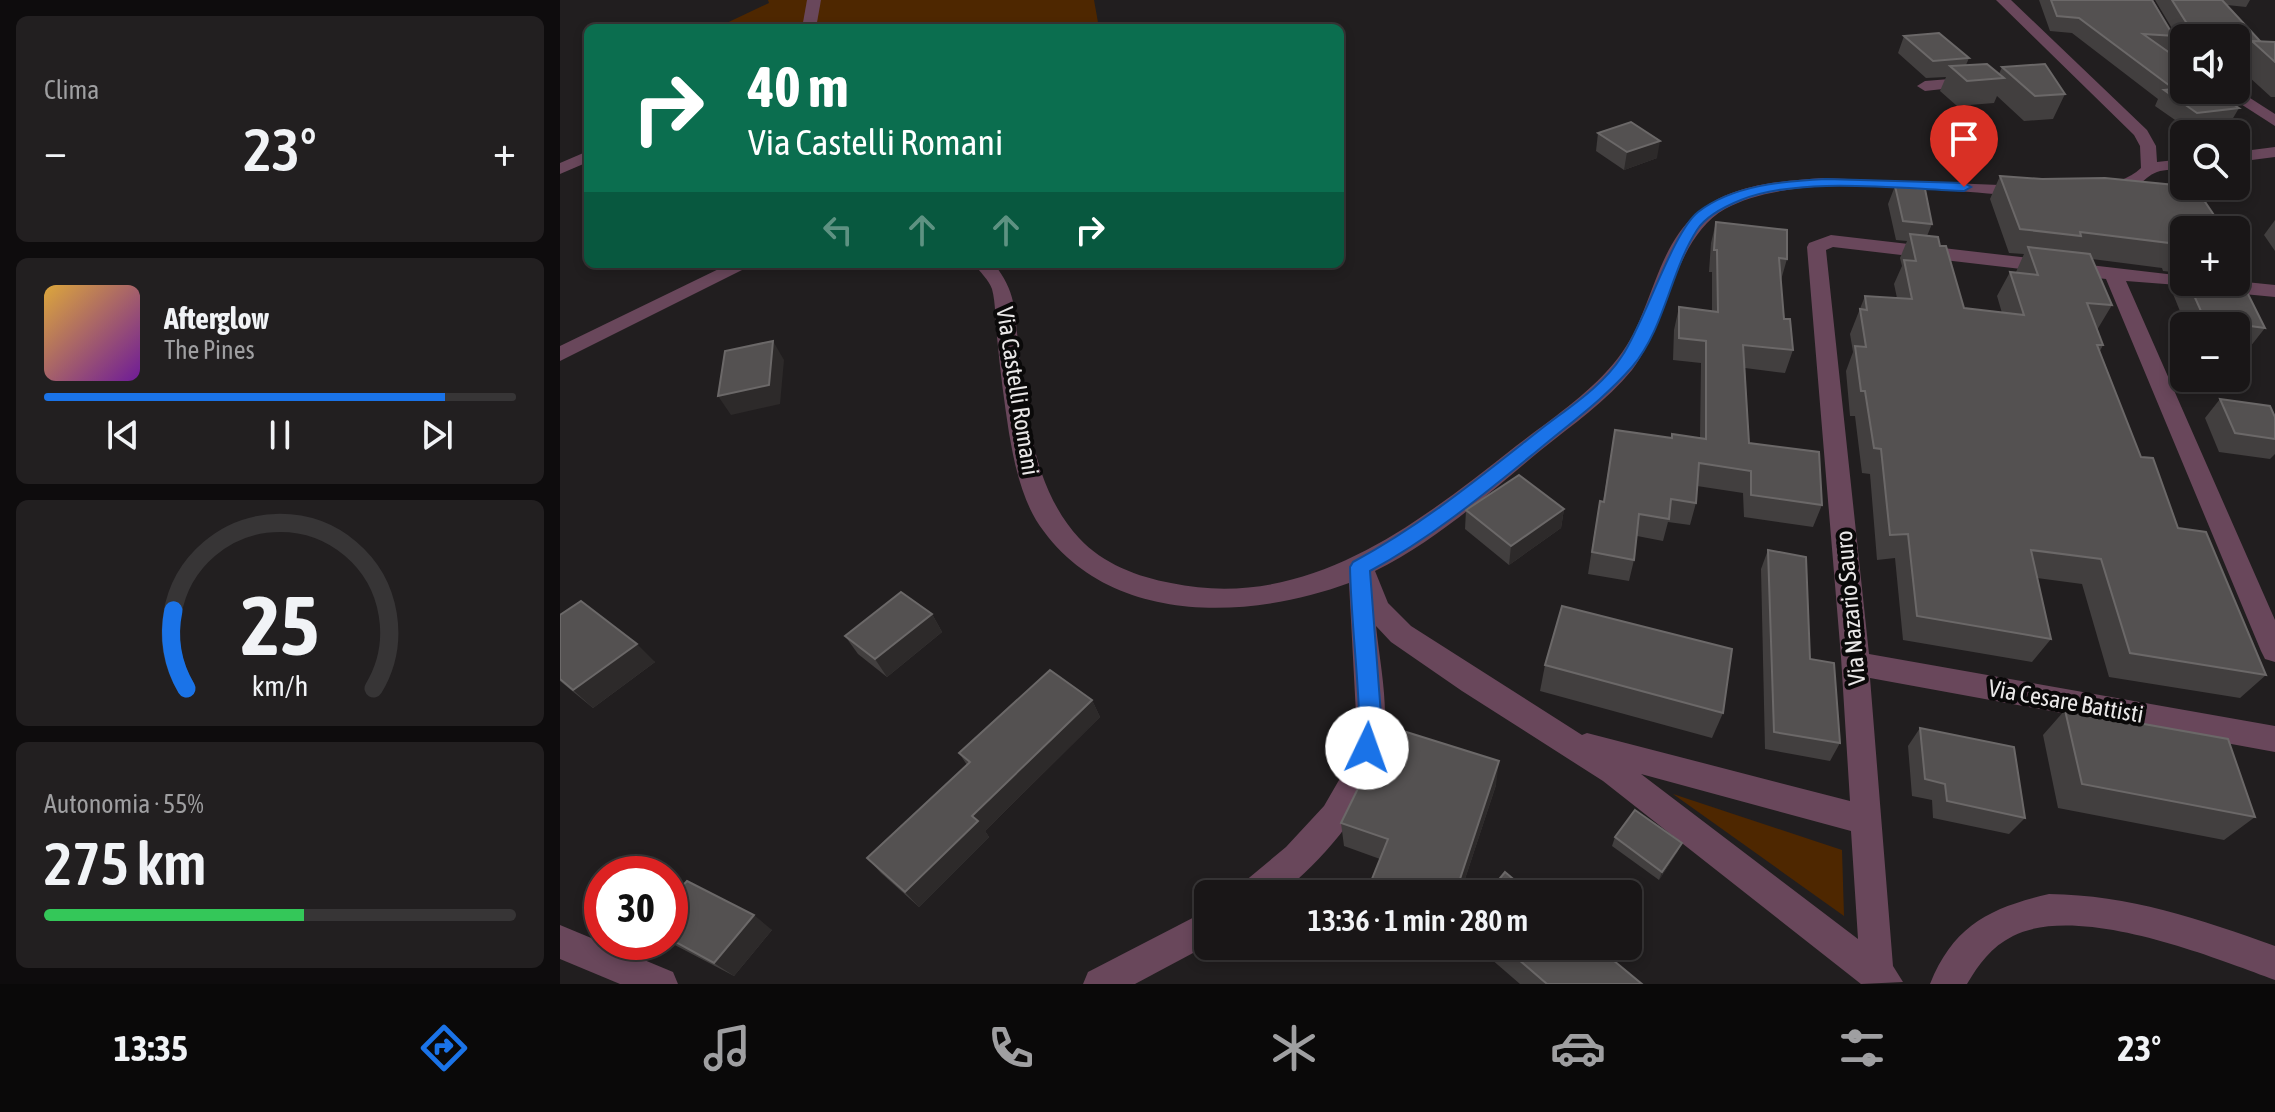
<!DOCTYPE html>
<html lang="it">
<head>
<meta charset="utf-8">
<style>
  body { margin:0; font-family:"Asap Condensed",sans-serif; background:#221f20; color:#f1f3f6; height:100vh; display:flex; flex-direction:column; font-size:30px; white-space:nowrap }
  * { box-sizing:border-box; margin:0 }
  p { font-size:26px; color:#9f9fa1 }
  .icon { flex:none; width:44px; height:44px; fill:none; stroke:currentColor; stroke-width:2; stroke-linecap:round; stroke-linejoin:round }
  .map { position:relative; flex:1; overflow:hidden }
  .panel { display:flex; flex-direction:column; gap:16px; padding:16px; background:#0e0c0d; width:560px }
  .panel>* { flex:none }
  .hud { position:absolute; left:24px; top:24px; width:760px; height:244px; border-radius:12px; box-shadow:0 4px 12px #0003,0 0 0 2px #373536; background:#0b6e4f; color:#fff; overflow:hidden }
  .tools { position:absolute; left:1610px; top:24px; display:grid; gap:16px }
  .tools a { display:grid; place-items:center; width:80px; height:80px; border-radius:12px; background:#191617; box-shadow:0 4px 12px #0003,0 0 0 2px #373536; font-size:40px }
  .speed { position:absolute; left:24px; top:856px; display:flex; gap:16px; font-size:40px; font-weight:700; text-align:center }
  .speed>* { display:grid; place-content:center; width:104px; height:104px; border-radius:50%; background:#191617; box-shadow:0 4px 12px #0003,0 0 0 2px #373536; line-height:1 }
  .speed .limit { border:12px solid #d22; background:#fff; color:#111 }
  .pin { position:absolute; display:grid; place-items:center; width:68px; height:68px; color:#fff; margin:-82px -34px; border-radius:50% 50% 50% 0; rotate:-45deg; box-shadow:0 0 8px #0007 }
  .pin .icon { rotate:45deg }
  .me { position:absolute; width:88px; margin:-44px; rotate:3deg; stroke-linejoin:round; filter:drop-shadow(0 0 6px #0008) }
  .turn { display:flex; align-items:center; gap:28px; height:168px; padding:0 32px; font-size:36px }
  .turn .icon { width:104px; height:104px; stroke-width:2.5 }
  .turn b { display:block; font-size:56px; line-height:68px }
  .lanes { display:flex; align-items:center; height:76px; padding:0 32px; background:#0003; justify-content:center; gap:40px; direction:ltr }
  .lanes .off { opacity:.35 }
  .big { font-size:60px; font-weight:600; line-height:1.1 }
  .panel .tile { flex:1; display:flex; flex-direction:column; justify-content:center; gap:12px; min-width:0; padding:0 28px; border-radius:12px; background:#221f20 }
  .panel .dial { align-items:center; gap:0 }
  .dial svg { height:208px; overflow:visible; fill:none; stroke:#373536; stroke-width:7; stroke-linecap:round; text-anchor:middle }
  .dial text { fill:#f1f3f6; stroke:none }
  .song { display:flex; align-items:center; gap:24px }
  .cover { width:96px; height:96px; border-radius:12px; background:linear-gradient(135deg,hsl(40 70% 55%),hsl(280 70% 35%)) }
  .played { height:8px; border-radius:4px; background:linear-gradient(90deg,#1a73e8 85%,#373536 85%) }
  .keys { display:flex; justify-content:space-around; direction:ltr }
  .heat { display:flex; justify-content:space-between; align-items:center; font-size:44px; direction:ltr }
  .charge { height:12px; border-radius:6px; background:linear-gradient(90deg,#34c759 55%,#373536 0) }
  .trip { position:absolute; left:634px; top:880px; width:448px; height:80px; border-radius:12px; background:#191617; box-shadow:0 4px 12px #0003,0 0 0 2px #373536; font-weight:600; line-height:80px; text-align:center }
  .dock { display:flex; height:128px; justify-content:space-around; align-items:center; background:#0a0909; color:#9f9fa1 }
  .dock .icon { width:56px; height:56px }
  .dock .current { color:#1a73e8 }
  .dock b { font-size:36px; color:#f1f3f6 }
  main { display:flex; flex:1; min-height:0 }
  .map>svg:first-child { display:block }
  .green { fill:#4e2700 }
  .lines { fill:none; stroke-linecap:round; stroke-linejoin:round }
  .minor { fill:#69475b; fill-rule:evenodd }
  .wall { fill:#423f3f }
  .shaded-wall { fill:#2d2a2a }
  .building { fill:#545151; stroke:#6b6868; stroke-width:2 }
  .route { fill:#1a73e8; stroke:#114b97; stroke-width:2 }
  .labels { text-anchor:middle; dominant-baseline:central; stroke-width:8; stroke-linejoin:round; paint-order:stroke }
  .street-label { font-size:24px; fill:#e9e7e7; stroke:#0a0909 }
</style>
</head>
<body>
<main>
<section class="panel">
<div class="tile"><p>Clima</p>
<div class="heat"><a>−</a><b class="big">23°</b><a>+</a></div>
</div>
<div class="tile">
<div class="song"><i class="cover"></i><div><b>Afterglow</b><p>The Pines</p></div></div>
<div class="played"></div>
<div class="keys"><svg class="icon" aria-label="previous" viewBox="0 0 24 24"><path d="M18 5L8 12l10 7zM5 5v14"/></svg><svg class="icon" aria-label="pause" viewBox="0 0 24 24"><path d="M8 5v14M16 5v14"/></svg><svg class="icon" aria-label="next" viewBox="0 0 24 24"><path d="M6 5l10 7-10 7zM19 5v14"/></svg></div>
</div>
<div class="tile dial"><svg viewBox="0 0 100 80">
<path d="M14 69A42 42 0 1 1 86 69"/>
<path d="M14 69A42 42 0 0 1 9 39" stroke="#1a73e8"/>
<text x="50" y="56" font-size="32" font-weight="700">25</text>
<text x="50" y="72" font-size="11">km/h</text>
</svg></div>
<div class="tile"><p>Autonomia · 55%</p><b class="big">275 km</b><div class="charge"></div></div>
</section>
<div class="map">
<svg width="1715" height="984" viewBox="0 0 1715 984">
  <rect width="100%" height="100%" fill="#211e1f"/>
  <g class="green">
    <path d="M208 0H534L539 28H156L209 3Z"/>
    <path d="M1113 794 1282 850 1284 916Z"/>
  </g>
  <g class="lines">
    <g class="minor">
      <path d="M247 0H261L256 28H242Z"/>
      <path d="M1436 0H1451L1587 130 1596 146 1597 162 1624 159V169C1616 170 1605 169 1597 172 1580 178 1573 201 1544 195L1541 191C1552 181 1569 180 1581 168L1580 146 1574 135Z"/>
      <path d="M1579 0H1593L1615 39 1624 47V59L1604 44Z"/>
      <path d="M1414 77 1419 79V85L1365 91 1357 86 1365 81Z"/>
      <path d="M1676 89 1715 114V126L1659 90Z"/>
      <path d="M1715 147V157L1676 162V152Z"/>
      <path d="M28 151V162L0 174V163Z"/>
      <path d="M1263 178 1465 186 1474 191 1465 196C1382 192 1238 169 1165 209 1114 237 1107 325 1072 370 1047 401 1012 425 981 450 929 493 876 541 815 571L828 603 851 626 1022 735 1027 733 1290 801 1281 657 1247 247 1249 243 1271 235 1624 276V282H1634L1631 286 1566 281 1715 620V662L1705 659 1701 651 1546 279 1273 247 1266 250 1309 654 1715 726V752L1310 678 1333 966 1343 982 1301 984 1043 781 902 691 831 642 816 626C820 664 829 705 823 743 813 805 767 855 721 894H680L684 882 726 847 764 806 786 768 793 743 796 714 789 583C685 621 543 626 476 520 461 495 454 462 449 433 444 401 440 369 437 337 435 322 436 304 432 289 429 280 420 272 414 264H434C458 294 454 313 459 350 467 415 473 488 519 538 543 564 578 577 611 583 747 612 857 524 956 446 991 419 1031 393 1058 358 1092 315 1094 251 1136 214 1170 184 1221 181 1263 178ZM1081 774 1291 831 1298 939Z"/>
      <path d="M169 264H194L0 361V346Z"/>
      <path d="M1676 281 1715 285V297L1652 291 1642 285 1644 282Z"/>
      <path d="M1489 894C1569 895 1640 919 1715 946V980C1650 956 1518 903 1453 936 1431 947 1419 964 1407 984H1370C1394 925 1430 908 1489 894Z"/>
      <path d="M648 910V945L575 984H523L528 972Z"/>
      <path d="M0 925 113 972 118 984H60L0 959Z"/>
    </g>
  </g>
  <g class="wall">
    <path d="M1479 0H1592L1610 30 1616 35 1595 0H1690L1686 7 1667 5 1701 42H1715V97H1711L1677 66 1682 57H1676V38H1624V43L1617 37 1609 52 1676 100 1673 105 1679 108 1669 125 1628 129 1595 106 1598 99 1512 33 1490 31Z"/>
    <path d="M1344 36 1409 58 1406 65 1439 74 1442 67 1505 94 1493 119 1464 121 1437 96 1434 103 1397 106 1380 91 1386 77 1366 78 1338 53Z"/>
    <path d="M1038 133 1097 158 1064 170 1036 151Z"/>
    <path d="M1440 176 1624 230V282H1676L1705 328 1690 347 1676 345V326H1626L1611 289 1621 273 1603 271 1602 268 1532 259 1552 305 1537 330 1543 345 1540 351 1581 457 1618 528 1706 675 1680 698 1549 677 1522 584 1477 578 1491 639 1472 662 1343 640 1335 558 1317 560 1310 474 1302 473 1295 416H1290L1286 371 1293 352 1290 334 1305 296 1337 298 1334 284 1342 266 1340 258 1347 241 1336 240 1328 204 1335 186 1372 224 1367 236 1380 246 1404 308 1442 313 1437 296 1450 272H1456L1464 254 1449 253 1430 199Z"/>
    <path d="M1715 220V251L1704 235Z"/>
    <path d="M1156 222 1227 259 1221 280 1224 319 1233 350 1225 373 1185 368 1189 443 1262 505 1253 527 1184 517 1183 493 1137 486 1136 503 1130 525 1108 522 1103 541 1077 536 1074 560 1069 581 1028 574 1036 523 1040 501 1043 502 1055 430 1111 438 1112 434 1140 438 1141 363 1113 360 1114 330 1119 307 1152 311V272H1149L1151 243Z"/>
    <path d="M1660 399 1715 417V454L1710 459 1659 452 1645 418Z"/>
    <path d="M1004 509 1001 528 949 565 905 529 906 510Z"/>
    <path d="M1208 550 1250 659 1280 743 1270 761 1205 749 1201 569Z"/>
    <path d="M372 614 382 632 327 677 298 654 285 636Z"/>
    <path d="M0 615 95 662 33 708 0 681Z"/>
    <path d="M985 665 1163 713 1152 738 980 691Z"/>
    <path d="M532 700 540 717 425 831 429 837 359 907 321 873 307 858 407 765 399 753Z"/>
    <path d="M1505 710 1695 817 1664 840 1498 808 1483 735Z"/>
    <path d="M1360 728 1465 818 1449 834 1373 818 1372 800 1352 796 1348 746Z"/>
    <path d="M936 785 900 894H813L812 879 820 859 784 846 781 823Z"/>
    <path d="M1055 837 1118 851 1099 880 1052 846Z"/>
    <path d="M110 899 212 930 174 976 109 942H110Z"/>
    <path d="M916 946H1036L1082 984H960Z"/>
  </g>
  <g class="shaded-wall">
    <path d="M1100 141 1097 158 1064 170 1067 152Z"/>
    <path d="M213 341 224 360 220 404 171 415 158 396Z"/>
    <path d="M1004 509 1001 528 949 565 951 546Z"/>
    <path d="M372 614 382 632 327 677 315 659Z"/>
    <path d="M77 644 95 662 33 708 13 690Z"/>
    <path d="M532 700 540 717 425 831 429 837 359 907 345 892 412 816Z"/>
    <path d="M939 761 936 785 900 894H895Z"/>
    <path d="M1122 843 1118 851 1099 880 1102 872Z"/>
    <path d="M194 915 212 930 174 976 154 963Z"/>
  </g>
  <g class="building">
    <path d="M1491 0H1592L1610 30 1617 36 1583 34 1624 63V90H1662L1676 100 1668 101 1679 108 1637 113 1604 90 1614 89 1519 18 1497 16Z"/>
    <path d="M1612 0H1662L1701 42 1676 40V38L1636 37 1634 29 1626 22Z"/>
    <path d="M1379 33 1409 58 1373 61 1344 36Z"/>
    <path d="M1692 41 1715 42V62Z"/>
    <path d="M1427 64 1444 78 1407 81 1390 66Z"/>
    <path d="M1485 64 1505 94 1475 96 1442 67Z"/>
    <path d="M1071 122 1100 141 1067 152 1038 133Z"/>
    <path d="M1440 176 1482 179 1545 178 1635 187 1664 230H1624V247H1618L1617 244 1520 232 1521 236 1460 229Z"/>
    <path d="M1335 186 1365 189 1372 224 1343 221Z"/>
    <path d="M1156 222 1227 230V259L1219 258 1224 319H1230L1233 350 1183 345 1189 443 1259 452 1262 505 1191 495V471L1139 463 1136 503 1111 499 1109 519 1079 514 1074 560 1032 552 1040 501 1044 502 1055 430 1112 438V434L1146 439V341L1119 338V307L1158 312 1157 250H1154Z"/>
    <path d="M1350 234 1378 237 1380 246H1386L1404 308 1464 315 1450 272 1478 275 1468 247 1530 254 1552 305 1527 303 1543 345H1537L1581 457 1593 458 1618 528 1646 532 1706 675 1570 653 1541 559 1471 550 1491 639 1357 616 1348 534 1330 535 1321 449 1314 448 1305 391H1301L1295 346 1306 347 1300 309 1307 310 1305 296 1352 299 1344 260 1356 261Z"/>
    <path d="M1676 276H1679L1705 328 1645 320 1628 282H1676Z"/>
    <path d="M213 341 209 385 158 396 165 351Z"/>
    <path d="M1660 399 1710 406 1715 417V439L1675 433Z"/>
    <path d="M959 475 1004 509 951 546 906 510Z"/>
    <path d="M1208 550 1246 557 1250 659 1274 663 1280 743 1214 732Z"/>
    <path d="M341 592 372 614 315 659 285 636Z"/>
    <path d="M21 601 77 644 13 690 0 679V615Z"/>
    <path d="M1002 606 1172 649 1163 713 985 665Z"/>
    <path d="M490 670 532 700 412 816 418 821 345 892 307 858 410 762 399 753Z"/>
    <path d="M1505 710 1668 739 1695 817 1522 784Z"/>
    <path d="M824 725 939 761 895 894H855L812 879 828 839 781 823 810 764Z"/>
    <path d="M1360 728 1454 747 1465 818 1387 801 1385 784 1365 779Z"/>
    <path d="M1075 810 1122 843 1102 872 1055 837Z"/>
    <path d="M945 872 971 894H927Z"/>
    <path d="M127 881 194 915 154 963 110 939V899Z"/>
    <path d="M943 946H1036L1082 984H987Z"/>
  </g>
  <path class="route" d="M1266 179 1404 183 1411 187 1404 191C1341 189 1240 176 1181 200 1166 206 1146 216 1137 230 1110 272 1105 328 1072 367 1044 399 1009 424 977 451 923 495 871 538 810 571L821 715 815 755 807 758 799 755C793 742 799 726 799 712 797 664 791 616 790 567L793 562C862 525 920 477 981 429 1008 408 1043 386 1062 356 1085 322 1112 233 1138 212 1173 185 1224 181 1266 179Z"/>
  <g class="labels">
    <g class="street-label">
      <text transform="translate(458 391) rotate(81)">Via Castelli Romani</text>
      <text transform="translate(1290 608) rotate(-95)">Via Nazario Sauro</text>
      <text transform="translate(1506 701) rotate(10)">Via Cesare Battisti</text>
    </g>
  </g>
</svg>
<div class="tools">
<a><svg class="icon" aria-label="sound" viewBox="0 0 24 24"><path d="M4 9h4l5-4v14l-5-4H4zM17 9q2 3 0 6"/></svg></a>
<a><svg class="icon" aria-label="search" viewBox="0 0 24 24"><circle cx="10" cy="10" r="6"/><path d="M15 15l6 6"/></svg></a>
<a>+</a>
<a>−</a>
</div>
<div class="speed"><div class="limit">30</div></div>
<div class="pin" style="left:1404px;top:187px;background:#d93025"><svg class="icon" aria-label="arrive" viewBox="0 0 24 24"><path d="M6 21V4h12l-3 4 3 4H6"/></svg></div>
<svg class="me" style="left:807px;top:748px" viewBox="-20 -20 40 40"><circle r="19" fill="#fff"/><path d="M0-13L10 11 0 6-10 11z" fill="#1a73e8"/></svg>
<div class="trip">13:36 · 1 min · 280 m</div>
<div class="hud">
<div class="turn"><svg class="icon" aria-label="right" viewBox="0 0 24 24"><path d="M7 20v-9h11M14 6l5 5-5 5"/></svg><div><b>40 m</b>Via Castelli Romani</div></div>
<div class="lanes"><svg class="icon off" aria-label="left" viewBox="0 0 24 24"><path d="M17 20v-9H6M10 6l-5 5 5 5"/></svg><svg class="icon off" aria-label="ahead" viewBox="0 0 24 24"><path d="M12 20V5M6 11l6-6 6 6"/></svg><svg class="icon off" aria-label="ahead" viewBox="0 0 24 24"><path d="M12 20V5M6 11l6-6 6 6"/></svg><svg class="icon" aria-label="right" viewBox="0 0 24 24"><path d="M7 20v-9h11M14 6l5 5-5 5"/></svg></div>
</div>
</div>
</main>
<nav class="dock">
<b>13:35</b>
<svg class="icon current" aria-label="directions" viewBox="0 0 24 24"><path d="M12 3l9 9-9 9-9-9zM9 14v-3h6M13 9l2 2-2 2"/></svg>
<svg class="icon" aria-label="music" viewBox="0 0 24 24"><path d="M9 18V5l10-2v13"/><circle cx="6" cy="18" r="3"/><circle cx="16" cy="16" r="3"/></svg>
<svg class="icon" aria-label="phone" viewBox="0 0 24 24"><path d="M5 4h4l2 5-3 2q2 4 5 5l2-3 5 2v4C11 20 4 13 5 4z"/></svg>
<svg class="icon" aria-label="climate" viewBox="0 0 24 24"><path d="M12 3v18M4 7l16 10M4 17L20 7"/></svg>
<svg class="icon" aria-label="car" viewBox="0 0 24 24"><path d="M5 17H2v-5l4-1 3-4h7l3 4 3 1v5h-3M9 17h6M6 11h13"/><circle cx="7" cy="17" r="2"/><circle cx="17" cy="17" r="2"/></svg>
<svg class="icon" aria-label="filters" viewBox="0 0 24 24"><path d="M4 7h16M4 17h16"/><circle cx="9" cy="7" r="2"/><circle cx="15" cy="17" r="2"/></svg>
<b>23°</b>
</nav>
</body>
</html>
